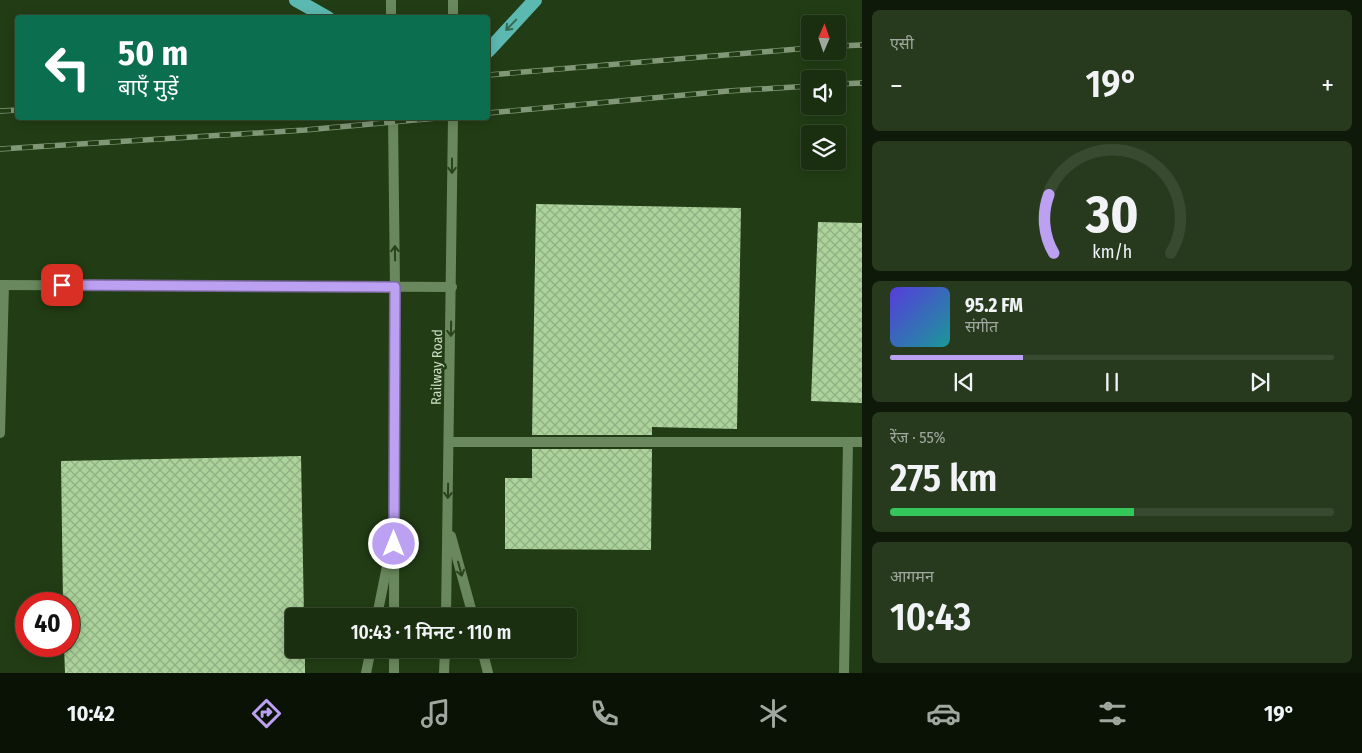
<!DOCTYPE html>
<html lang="hi">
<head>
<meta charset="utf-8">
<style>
  body { margin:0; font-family:"Fira Sans Condensed","Noto Sans Devanagari",sans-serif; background:#273a1e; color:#f1f3f6; height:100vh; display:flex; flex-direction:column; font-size:19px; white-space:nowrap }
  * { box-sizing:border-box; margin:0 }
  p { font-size:16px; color:#9fa89f }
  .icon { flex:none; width:28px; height:28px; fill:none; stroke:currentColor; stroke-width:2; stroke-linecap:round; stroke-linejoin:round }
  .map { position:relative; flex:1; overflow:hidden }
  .side { display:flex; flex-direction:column; gap:10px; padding:10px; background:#0e1909; width:500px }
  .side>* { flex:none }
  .guide { position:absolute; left:15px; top:15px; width:475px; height:105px; border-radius:5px; box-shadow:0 2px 12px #0003,0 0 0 1px #384a30; background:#0b6e4f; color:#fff; overflow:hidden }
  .needle { width:32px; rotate:2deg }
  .controls { position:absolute; left:801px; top:15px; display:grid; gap:10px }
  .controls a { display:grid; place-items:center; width:45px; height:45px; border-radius:5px; background:#1a2e10; box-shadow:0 2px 12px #0003,0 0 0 1px #384a30; font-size:25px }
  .speed { position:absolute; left:15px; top:592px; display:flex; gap:10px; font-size:25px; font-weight:700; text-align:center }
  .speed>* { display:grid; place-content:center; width:65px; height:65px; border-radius:50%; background:#1a2e10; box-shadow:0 2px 12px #0003,0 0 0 1px #384a30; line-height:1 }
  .speed .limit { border:8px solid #d22; background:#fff; color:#111 }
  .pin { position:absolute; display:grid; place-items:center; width:42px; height:42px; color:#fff; margin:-21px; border-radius:10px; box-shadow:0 2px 8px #0006 }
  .me { position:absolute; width:55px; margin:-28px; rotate:0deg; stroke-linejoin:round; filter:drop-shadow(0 0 4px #0008) }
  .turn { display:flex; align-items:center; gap:18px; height:105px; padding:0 20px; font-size:22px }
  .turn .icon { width:65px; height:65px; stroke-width:2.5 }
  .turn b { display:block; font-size:35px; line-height:42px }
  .big { font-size:38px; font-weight:600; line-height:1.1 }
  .side .card { flex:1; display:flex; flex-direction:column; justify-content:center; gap:8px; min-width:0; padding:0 18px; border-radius:8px; background:#273a1e }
  .side .dial { align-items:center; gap:0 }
  .dial svg { height:130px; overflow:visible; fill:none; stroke:#384a30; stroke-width:7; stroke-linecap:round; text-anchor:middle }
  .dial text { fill:#f1f3f6; stroke:none }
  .song { display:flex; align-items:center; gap:15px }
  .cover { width:60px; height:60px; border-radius:8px; background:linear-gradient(135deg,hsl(250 70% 55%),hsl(180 70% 35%)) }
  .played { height:5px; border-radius:2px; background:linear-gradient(90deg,#bca0f2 30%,#384a30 30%) }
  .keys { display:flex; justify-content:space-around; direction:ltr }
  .heat { display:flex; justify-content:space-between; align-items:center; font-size:28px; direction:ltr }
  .charge { height:8px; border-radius:4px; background:linear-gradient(90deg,#34c759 55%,#384a30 0) }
  .trip { position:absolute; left:285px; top:608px; width:292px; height:50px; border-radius:5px; background:#1a2e10; box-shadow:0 2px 12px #0003,0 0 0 1px #384a30; font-weight:600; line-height:50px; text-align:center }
  .menu { display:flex; height:80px; justify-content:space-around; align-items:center; background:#0a1206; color:#9fa89f }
  .menu .icon { width:35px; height:35px }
  .menu .current { color:#bca0f2 }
  .menu b { font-size:22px; color:#f1f3f6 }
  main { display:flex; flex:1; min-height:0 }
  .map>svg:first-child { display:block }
  .building { fill:url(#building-cross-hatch) }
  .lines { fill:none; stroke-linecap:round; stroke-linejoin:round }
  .service { stroke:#6a885d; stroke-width:10 }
  .tertiary { stroke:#6a885d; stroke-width:10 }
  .trunk { stroke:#5cb9b2; stroke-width:14 }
  .rail-casing { stroke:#829778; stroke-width:5.5 }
  .rail { stroke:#223d15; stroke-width:4; stroke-dasharray:11; stroke-linecap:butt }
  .oneway { stroke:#36684c }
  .oneway2 { stroke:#29441c }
  .route-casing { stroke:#7a689d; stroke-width:12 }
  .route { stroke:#bca0f2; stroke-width:9 }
  .labels { text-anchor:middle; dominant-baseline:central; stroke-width:5; stroke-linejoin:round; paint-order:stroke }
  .street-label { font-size:14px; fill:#cddec6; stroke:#223d15 }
</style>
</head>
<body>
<main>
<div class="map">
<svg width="862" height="673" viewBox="0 0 862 673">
  <defs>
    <pattern id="building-cross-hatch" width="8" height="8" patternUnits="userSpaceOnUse" patternTransform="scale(1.25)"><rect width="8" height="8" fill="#acd39b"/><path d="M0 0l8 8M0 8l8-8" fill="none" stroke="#90af83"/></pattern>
  </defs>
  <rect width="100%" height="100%" fill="#223d15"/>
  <g class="building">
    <path d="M536 204 741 208 737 429 652 427V435H532Z"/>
    <path d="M818 222 862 223V403L811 401Z"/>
    <path d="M532 449H652L651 550 505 549V478H532Z"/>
    <path d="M301 456 304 616H294V649H305V673H65L64 646H69V604H63L61 461Z"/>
  </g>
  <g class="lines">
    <g class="service">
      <path d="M0 285 452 287"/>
      <path d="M0 433 4 285"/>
      <path d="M449 442H862"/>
      <path d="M844 673 848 442"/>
    </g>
    <g class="tertiary">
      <path d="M391 0V18"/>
      <path d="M453 18V0"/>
      <path d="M393 118 395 287 394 616"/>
      <path d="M451 536 473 616"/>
      <path d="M377 616 390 551"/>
      <path d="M446 616 453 118"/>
      <path d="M482 649 488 673"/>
      <path d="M366 673 371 649"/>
      <path d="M394 673V649"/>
      <path d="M444 673 445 649"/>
    </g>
    <g class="trunk">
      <path d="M296 0 328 18"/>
      <path d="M488 51 535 0"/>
    </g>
    <g class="rail-casing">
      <g id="rail">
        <path d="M838 46 862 45"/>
        <path d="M488 75 810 48"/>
        <path d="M838 84 862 83"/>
        <path d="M0 111 18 110"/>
        <path d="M488 113 728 91 810 86"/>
        <path d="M0 149 305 130 437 118"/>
      </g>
    </g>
    <use href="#rail" class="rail"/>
  </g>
  <defs><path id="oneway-shaft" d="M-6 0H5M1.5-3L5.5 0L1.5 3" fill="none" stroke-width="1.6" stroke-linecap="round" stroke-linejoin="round" transform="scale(1.25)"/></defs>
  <use class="oneway" href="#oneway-shaft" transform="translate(511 25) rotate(134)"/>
  <g class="oneway2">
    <use href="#oneway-shaft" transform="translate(452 166) rotate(90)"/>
    <use href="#oneway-shaft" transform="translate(395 253) rotate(-91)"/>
    <use href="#oneway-shaft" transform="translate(451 329) rotate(91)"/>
    <use href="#oneway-shaft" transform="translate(448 491) rotate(91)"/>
    <use href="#oneway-shaft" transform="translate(460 569) rotate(75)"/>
  </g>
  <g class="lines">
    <g class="route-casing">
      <path id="route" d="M62 285 395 287 394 544"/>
    </g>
    <use href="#route" class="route"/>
  </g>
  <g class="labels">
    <g class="street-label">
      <text transform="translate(437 367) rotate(-89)">Railway Road</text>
    </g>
  </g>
</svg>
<div class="controls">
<a><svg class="needle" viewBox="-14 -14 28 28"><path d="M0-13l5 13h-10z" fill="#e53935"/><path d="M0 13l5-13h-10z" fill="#9fa89f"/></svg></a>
<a><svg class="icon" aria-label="sound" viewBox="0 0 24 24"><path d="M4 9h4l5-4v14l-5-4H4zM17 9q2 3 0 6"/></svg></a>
<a><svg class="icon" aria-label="layers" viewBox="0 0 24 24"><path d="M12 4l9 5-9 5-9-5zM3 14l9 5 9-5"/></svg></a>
</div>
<div class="speed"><div class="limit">40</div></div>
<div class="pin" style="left:62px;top:285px;background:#d93025"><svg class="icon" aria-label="arrive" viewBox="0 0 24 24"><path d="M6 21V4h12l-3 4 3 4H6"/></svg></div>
<svg class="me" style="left:394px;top:544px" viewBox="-20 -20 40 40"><circle r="17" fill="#bca0f2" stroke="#fff" stroke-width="3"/><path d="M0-11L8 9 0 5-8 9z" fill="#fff"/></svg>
<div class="trip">10:43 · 1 मिनट · 110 m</div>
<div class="guide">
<div class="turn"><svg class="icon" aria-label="left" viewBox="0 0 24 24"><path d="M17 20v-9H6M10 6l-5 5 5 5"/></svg><div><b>50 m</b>बाएँ मुड़ें</div></div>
</div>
</div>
<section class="side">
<div class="card"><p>एसी</p>
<div class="heat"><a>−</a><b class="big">19°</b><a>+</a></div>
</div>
<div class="card dial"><svg viewBox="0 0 100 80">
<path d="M14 69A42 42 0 1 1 86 69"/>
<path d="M14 69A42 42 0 0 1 11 33" stroke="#bca0f2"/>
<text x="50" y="56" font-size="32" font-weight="700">30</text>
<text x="50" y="72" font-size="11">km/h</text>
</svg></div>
<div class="card">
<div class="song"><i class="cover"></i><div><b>95.2 FM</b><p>संगीत</p></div></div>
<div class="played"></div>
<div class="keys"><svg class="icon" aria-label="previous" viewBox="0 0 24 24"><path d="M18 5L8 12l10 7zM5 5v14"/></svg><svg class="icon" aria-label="pause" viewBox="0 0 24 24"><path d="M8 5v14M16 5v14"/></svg><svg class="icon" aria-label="next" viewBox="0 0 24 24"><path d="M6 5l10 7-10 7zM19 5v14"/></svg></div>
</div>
<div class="card"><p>रेंज · 55%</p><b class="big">275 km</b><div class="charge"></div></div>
<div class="card"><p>आगमन</p><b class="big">10:43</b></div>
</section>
</main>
<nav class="menu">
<b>10:42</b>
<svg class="icon current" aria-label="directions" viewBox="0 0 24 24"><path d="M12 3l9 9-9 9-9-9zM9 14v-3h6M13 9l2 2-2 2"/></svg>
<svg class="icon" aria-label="music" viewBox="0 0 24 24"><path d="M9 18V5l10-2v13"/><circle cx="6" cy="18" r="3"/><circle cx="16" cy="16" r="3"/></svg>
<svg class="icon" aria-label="phone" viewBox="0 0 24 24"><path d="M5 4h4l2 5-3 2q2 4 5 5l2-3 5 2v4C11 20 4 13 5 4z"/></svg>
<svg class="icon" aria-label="climate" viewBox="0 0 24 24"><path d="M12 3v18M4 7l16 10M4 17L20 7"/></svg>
<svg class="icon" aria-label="car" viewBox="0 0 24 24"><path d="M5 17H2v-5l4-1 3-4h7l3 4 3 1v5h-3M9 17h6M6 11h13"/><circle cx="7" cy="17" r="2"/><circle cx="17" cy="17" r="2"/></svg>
<svg class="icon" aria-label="filters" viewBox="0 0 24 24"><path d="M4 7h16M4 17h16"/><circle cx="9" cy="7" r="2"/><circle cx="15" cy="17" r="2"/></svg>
<b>19°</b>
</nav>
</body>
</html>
